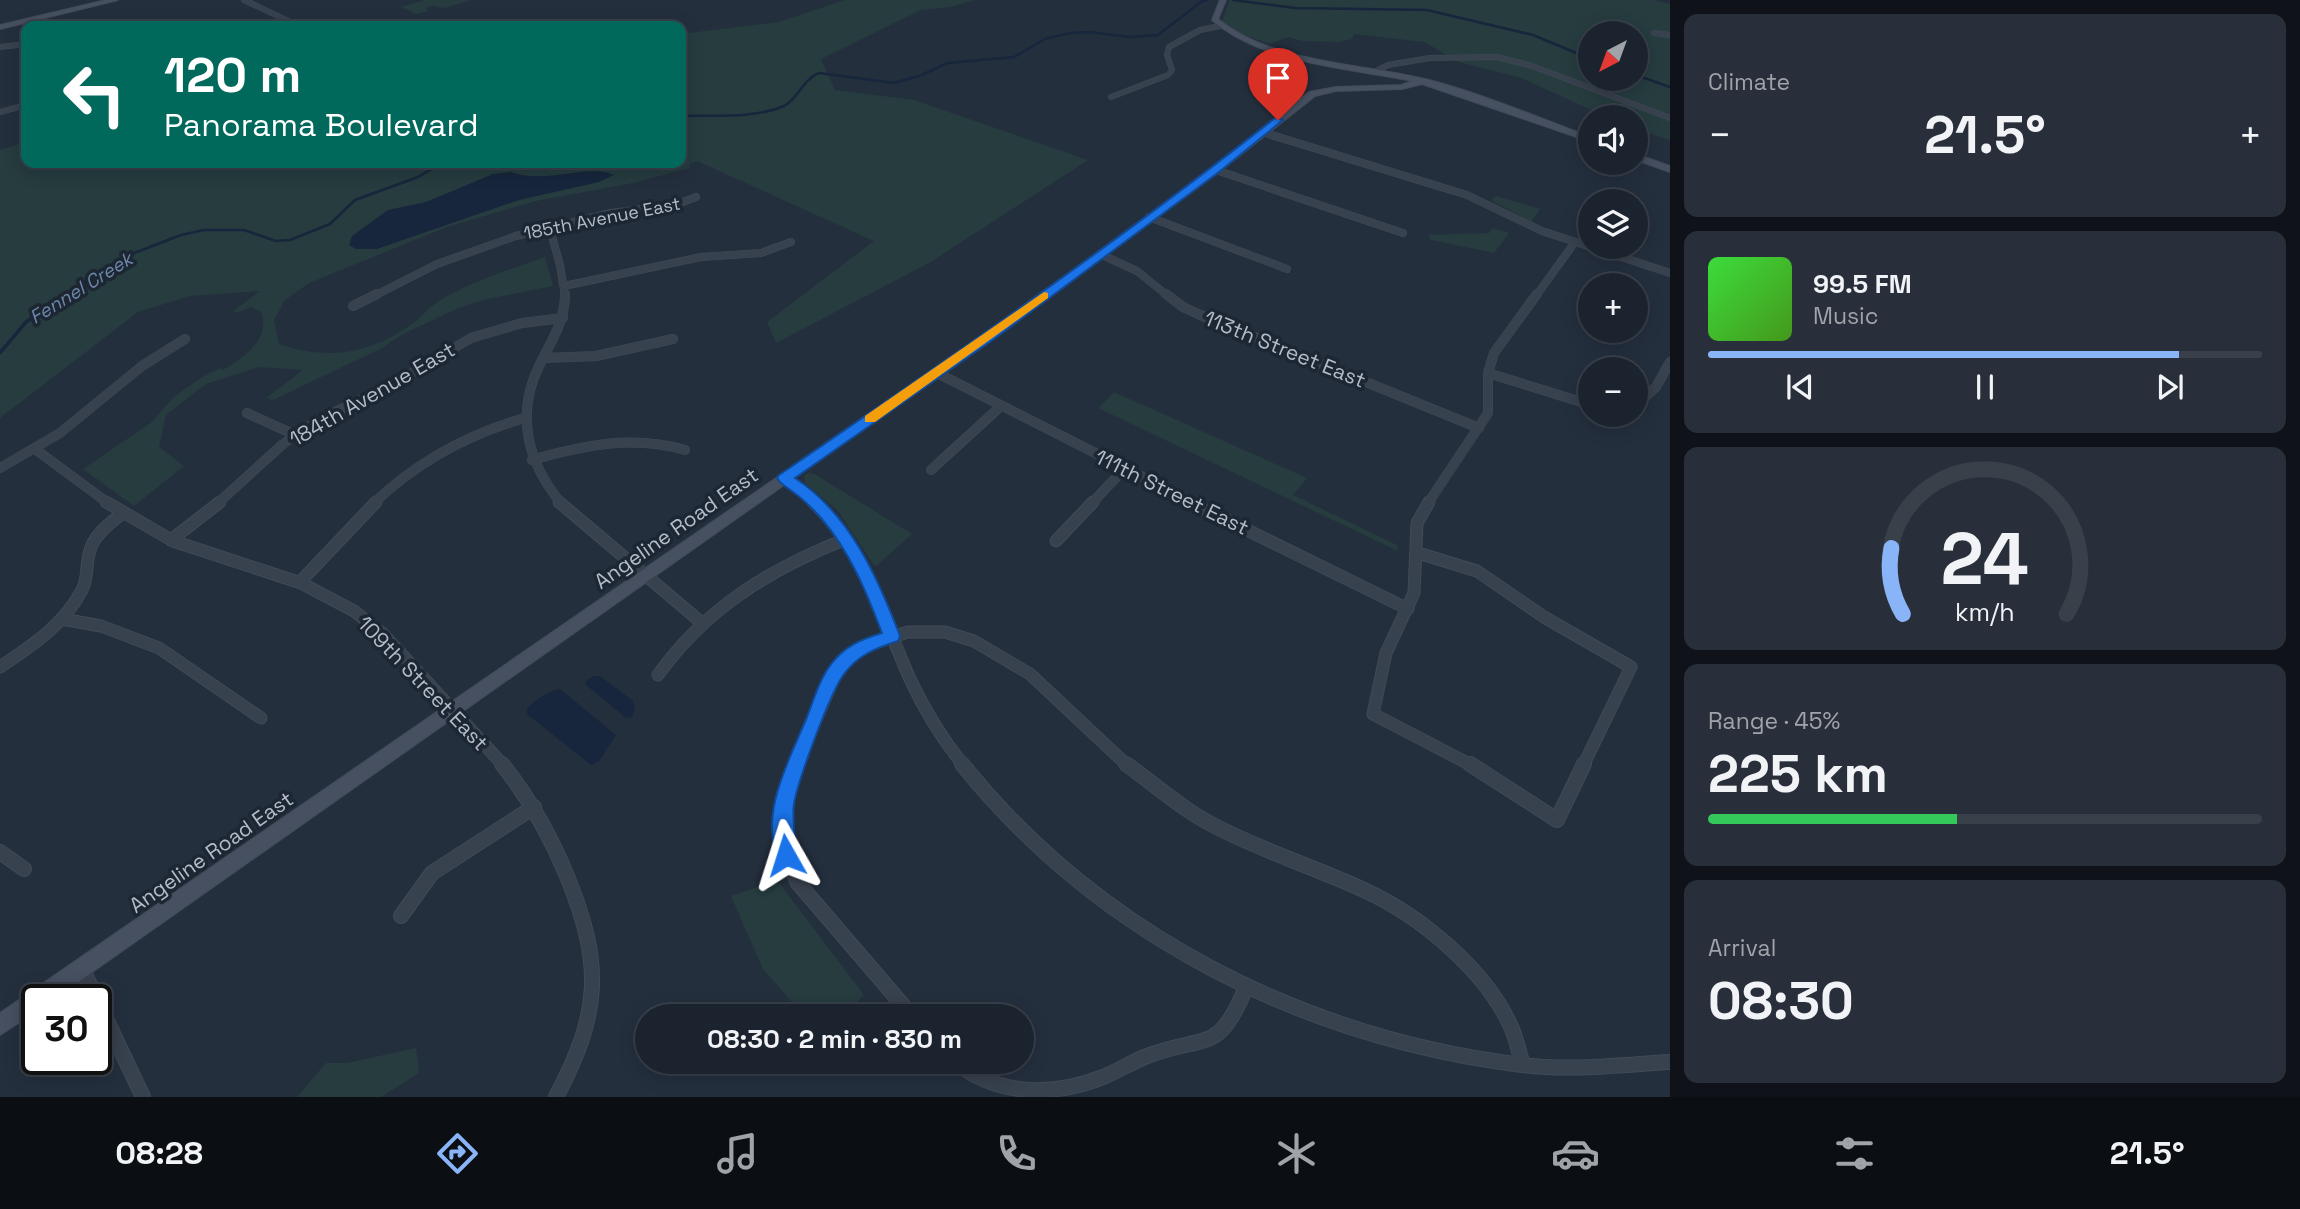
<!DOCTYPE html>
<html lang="en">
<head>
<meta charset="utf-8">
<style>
  body { margin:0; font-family:"Space Grotesk",sans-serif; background:#282f3a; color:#f1f3f6; height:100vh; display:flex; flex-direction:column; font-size:26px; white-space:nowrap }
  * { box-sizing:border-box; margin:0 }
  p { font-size:23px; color:#a0a4aa }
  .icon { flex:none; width:38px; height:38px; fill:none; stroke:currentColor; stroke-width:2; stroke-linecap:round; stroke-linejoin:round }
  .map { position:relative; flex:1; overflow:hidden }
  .drawer { display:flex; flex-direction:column; gap:14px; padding:14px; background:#0f1319; width:630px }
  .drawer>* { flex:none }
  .banner { position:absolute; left:21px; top:21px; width:665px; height:147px; border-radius:14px; box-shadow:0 4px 18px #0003,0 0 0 2px #39404a; background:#00695c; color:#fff; overflow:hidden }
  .needle { width:46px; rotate:221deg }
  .fabs { position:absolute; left:1578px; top:21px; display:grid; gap:14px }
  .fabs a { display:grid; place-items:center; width:70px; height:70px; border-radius:50%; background:#1b232e; box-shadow:0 4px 18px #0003,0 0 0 2px #39404a; font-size:35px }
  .speed { position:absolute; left:21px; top:984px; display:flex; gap:14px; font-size:35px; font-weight:700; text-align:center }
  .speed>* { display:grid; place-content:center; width:91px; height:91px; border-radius:50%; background:#1b232e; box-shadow:0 4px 18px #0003,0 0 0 2px #39404a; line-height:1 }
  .speed .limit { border:4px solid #111; border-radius:10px; background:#fff; color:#111 }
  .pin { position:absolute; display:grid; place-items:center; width:60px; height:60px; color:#fff; margin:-72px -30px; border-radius:50% 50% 50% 0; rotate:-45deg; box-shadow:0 0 7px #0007 }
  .pin .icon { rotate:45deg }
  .me { position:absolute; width:77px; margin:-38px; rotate:354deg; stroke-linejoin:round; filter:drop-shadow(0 0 5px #0008) }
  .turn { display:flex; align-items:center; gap:24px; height:147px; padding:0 28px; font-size:32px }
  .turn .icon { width:91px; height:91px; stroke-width:2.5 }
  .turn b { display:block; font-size:49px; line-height:60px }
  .big { font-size:52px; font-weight:600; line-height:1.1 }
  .drawer .widget { flex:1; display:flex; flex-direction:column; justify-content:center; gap:10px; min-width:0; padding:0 24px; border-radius:14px; background:#282f3a }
  .drawer .dial { align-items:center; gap:0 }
  .dial svg { height:182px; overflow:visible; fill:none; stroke:#39404a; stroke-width:7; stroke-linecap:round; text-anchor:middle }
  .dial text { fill:#f1f3f6; stroke:none }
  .song { display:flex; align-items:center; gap:21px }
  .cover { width:84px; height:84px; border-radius:10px; background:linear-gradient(135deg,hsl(120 70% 55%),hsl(100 70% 35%)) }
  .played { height:7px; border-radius:4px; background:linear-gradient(90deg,#8ab4f8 85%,#39404a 85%) }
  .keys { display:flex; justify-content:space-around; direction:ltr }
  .heat { display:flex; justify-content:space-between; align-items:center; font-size:38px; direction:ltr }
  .charge { height:10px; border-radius:5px; background:linear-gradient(90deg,#34c759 45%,#39404a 0) }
  .trip { position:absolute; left:635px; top:1004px; width:399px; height:70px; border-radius:35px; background:#1b232e; box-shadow:0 4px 18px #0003,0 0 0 2px #39404a; font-weight:600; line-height:70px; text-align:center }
  .tabs { display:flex; height:112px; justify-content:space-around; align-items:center; background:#0b0e12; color:#a0a4aa }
  .tabs .icon { width:49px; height:49px }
  .tabs .active { color:#8ab4f8 }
  .tabs b { font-size:32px; color:#f1f3f6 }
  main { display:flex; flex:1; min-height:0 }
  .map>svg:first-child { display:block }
  .green { fill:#263c3f; fill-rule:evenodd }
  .water { fill:#17263c }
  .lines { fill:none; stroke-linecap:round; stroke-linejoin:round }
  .stream-far1 { stroke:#17263c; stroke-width:2.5 }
  .stream { stroke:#17263c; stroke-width:3.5 }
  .street-far4-casing { stroke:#414a57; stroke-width:6 }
  .street-far3-casing { stroke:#414a57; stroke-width:8 }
  .street-far2-casing { stroke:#414a57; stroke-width:10 }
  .street-far1-casing { stroke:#414a57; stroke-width:13 }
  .street-casing { stroke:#414a57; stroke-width:16 }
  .secondary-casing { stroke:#414a57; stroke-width:2 }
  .street-far4 { stroke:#38414e; stroke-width:5 }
  .street-far3 { stroke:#38414e; stroke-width:7 }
  .street-far2 { stroke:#38414e; stroke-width:9 }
  .street-far1 { stroke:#38414e; stroke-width:11 }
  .street { stroke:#38414e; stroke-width:14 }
  .secondary { fill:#465061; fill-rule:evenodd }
  .route { fill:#1a73e8; stroke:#114b97; stroke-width:2 }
  .slow { fill:#f59e0b }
  .labels { text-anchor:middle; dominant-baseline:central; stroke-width:7; stroke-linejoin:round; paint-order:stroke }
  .far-street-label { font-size:18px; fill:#b4bcc9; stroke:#1d2633 }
  .far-water-label { font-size:19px; font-style:italic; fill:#6d86a8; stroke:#1d2633 }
  .street-label { font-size:21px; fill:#b4bcc9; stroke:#1d2633 }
</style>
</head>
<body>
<main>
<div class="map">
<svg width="1670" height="1097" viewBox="0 0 1670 1097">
  <rect width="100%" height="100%" fill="#242f3e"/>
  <g class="green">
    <path d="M424 0H471L445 8 433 6 425 8 429 11 416 14 401 7Z"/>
    <path d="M845 0H975L950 7 921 10 821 59 835 90 914 100 1088 160 929 263 776 343 767 322 874 241 697 161 689 165 690 168 633 183 536 201 491 214 447 227 309 283 285 300 274 320 279 344C329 361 372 354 416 321 423 316 428 308 436 303 468 282 509 270 545 257L553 286 483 300 456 309 403 334 380 349 273 400 266 398 303 370 259 367 206 384 166 415 159 447 184 466 134 506 83 469 152 422 174 397 202 377 221 368 223 370C244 357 271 339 261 312L251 307 236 313 233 311 260 291 190 296 138 312 0 418V150L26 142V163H681V34L779 22Z"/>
    <path d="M1230 0H1653L1670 4V140L1636 129V117H1607L1521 78 1459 62 1424 42 1354 34 1352 39 1339 42 1303 41 1288 37 1270 44 1241 34 1222 21ZM1591 33H1636V79H1591Z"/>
    <path d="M1496 196 1540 209 1531 222 1491 200Z"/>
    <path d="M1492 228 1509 233 1494 253 1431 240 1428 235 1489 233Z"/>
    <path d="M1114 392 1307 478 1293 495 1397 545 1398 551 1098 408Z"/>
    <path d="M809 472 816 475 912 534 875 567 838 511 805 483 804 476Z"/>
    <path d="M777 880 864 995 843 1017H805L763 969 731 896Z"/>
    <path d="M416 1048 419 1073 381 1097H297L326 1063H347Z"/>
  </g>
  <g class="water">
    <path d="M511 172C545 185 588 163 614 175L599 182 519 200 377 249H356L349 245 352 236 388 210 426 202 493 174Z"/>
    <path d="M594 676H600L633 701 635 707 632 717 626 718 585 684 586 681Z"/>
    <path d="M560 689 616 735 599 761 591 765 527 714V708C536 700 547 691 560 689Z"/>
  </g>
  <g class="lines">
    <g class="stream-far1">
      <path d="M1233 0 1295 8 1427 10 1533 35 1591 59"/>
      <path d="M1636 75 1670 87"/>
      <path d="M681 116C713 115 754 119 784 106 798 99 803 79 819 73L894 83 922 75 947 63 1014 57 1045 39 1070 33 1090 32 1129 37 1158 35 1202 1 1208 0"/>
      <path d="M64 296 124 257 181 235 204 230H244L276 241 290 240 330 224 355 200 418 177 442 163"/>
    </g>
    <path class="stream" d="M0 353 26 322 66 294"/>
    <g class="street-far4-casing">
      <g id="street-far4">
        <path d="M244 0 299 26"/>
        <path d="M1654 33 1670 35"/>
        <path d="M0 47 26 44"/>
        <path d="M1376 71 1388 65 1430 58 1497 57 1532 66 1670 118"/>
        <path d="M1111 97 1168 75 1172 70 1167 55 1169 47 1200 30 1220 26"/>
        <path d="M0 112 26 105"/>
      </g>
    </g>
    <g class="street-far3-casing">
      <g id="street-far3">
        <path d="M1262 132 1467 195 1542 231 1670 273"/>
        <path d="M1216 170 1403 233"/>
        <path d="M1149 217 1287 269"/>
        <path d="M549 226 560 265 565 296"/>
        <path d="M1100 254 1137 271 1168 296"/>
        <path d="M564 286 701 257 761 253 791 242"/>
        <path d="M374 296 437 264 516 236 611 213 675 205 696 197"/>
        <path d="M1536 296 1575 242"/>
      </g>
    </g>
    <g class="street-far2-casing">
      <g id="street-far2">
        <path d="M1166 294 1183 307 1198 314 1479 428"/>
        <path d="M353 306 377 294"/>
        <path d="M544 358 596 356 673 339"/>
        <path d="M937 373 1194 503"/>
        <path d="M1488 373 1591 405"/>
        <path d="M1636 405 1656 387 1670 362"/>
        <path d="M247 413 295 435"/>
        <path d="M1621 415H1625"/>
        <path d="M35 449 108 503"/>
        <path d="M532 460C584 445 632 435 685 450"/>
        <path d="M0 468 60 433 142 366 185 339"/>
        <path d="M931 470 1001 406"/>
        <path d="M784 478 815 503"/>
        <path d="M218 503 283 444 318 420 391 385 471 338 522 323 563 318"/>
        <path d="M374 503C416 463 469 434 525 418"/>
        <path d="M561 503C527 462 515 413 540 364 552 340 565 321 565 294"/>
        <path d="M1092 503 1124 469"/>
        <path d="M1428 503 1488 413V373L1494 353 1537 294"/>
      </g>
    </g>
    <g class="street-far1-casing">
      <g id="street-far1">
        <path d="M106 502 173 541 301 583 354 611 382 633 504 766"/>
        <path d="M559 502 702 623"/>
        <path d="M813 502C864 551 882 616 910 679 924 709 943 740 964 766"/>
        <path d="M1190 502 1408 609"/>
        <path d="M1429 502 1417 523 1414 593 1386 653 1373 714 1473 766"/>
        <path d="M171 540 220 502"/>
        <path d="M1056 541 1093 502"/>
        <path d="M1418 553 1477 571 1544 617 1631 667 1583 766"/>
        <path d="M300 582 376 502"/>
        <path d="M62 619 101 626 159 648 261 718"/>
        <path d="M0 667C31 646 64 625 82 590 88 579 86 566 89 554 93 535 109 524 123 513"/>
        <path d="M658 675C706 608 770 569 846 539"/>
        <path d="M796 766 838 669 863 646 908 632H945L974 641 1030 674 1128 766"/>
      </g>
    </g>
    <g class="street-casing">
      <g id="street">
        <path d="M502 764C530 799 550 835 567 876 603 965 601 1012 556 1097"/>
        <path d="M796 764 785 802 782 827 786 855 798 883 913 1017"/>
        <path d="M962 764C1100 936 1305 1038 1522 1065 1571 1071 1621 1065 1670 1062"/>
        <path d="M1126 764C1154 784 1182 809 1213 825 1262 851 1314 867 1364 890 1421 916 1487 971 1512 1029 1517 1041 1519 1053 1523 1065"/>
        <path d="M1470 764 1557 820 1584 764"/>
        <path d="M0 852 24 869"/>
        <path d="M401 916 432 873 534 807"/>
        <path d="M82 968 143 1097"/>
        <path d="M955 1062C998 1096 1053 1097 1103 1077 1118 1071 1132 1062 1147 1056 1205 1034 1219 1055 1246 987"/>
      </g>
    </g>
    <g class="secondary-casing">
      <g id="secondary">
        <path d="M106 0H118L0 29V25Z"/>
        <path d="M1220 0H1226L1218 19C1271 63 1359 63 1425 79 1481 93 1536 117 1591 137V142L1422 84 1402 89 1336 91 1315 96 1219 172 993 338 54 999H37V1011L0 1035V1013L985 334 1213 168 1309 92 1336 87 1401 85 1413 81C1348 68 1263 64 1212 20Z"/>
        <path d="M1636 154 1670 166V172L1636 160Z"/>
      </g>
    </g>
    <use href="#street-far4" class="street-far4"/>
    <use href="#street-far3" class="street-far3"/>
    <use href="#street-far2" class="street-far2"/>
    <use href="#street-far1" class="street-far1"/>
    <use href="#street" class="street"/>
    <use href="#secondary" class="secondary"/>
  </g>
  <path class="route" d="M1275 118 1283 120 1219 172 994 339 795 478C850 514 878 578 900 636L898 641C876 648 858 655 844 674 830 693 798 780 794 804 791 821 799 850 793 862L786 865 779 862C758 814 789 761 807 717 814 699 820 678 832 663 845 646 862 639 882 633 866 591 850 552 821 518 813 509 803 499 793 492 787 487 781 485 777 478L779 475C947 360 1115 244 1275 118Z"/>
  <path class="slow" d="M1044 292 1048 293V298L875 422H865V416Z"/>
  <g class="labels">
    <g class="far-street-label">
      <text transform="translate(602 218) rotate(-11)">185th Avenue East</text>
    </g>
    <g class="far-water-label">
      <text transform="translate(81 288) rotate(-32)">Fennel Creek</text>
    </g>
    <g class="street-label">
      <text transform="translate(1285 349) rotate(22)">113th Street East</text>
      <text transform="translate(372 394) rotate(-30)">184th Avenue East</text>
      <text transform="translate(1172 492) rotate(26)">111th Street East</text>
      <text transform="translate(676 528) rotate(-35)">Angeline Road East</text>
      <text transform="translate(423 683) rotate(46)">109th Street East</text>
      <text transform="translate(211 852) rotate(-35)">Angeline Road East</text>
    </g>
  </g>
</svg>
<div class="fabs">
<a><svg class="needle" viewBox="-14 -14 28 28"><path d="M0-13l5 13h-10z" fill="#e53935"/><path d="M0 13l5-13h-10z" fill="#a0a4aa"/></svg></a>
<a><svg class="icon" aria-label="sound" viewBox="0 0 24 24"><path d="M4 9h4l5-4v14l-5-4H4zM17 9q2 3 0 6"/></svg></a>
<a><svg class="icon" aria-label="layers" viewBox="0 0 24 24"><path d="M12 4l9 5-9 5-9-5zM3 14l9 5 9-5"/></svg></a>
<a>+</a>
<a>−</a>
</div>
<div class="speed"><div class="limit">30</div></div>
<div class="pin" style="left:1278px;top:120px;background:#d93025"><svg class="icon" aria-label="arrive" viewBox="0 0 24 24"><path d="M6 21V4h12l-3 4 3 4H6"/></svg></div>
<svg class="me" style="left:786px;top:855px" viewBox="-20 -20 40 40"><path d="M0-17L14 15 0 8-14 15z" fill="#1a73e8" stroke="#fff" stroke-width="4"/></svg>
<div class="trip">08:30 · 2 min · 830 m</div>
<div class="banner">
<div class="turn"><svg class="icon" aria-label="left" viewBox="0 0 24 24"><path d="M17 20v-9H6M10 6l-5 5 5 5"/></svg><div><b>120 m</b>Panorama Boulevard</div></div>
</div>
</div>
<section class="drawer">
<div class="widget"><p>Climate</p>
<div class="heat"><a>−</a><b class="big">21.5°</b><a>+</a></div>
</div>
<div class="widget">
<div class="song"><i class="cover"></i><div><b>99.5 FM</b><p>Music</p></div></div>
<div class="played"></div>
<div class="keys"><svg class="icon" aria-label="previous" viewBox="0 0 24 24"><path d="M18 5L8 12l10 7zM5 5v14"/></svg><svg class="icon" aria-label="pause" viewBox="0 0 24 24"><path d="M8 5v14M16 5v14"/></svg><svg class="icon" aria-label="next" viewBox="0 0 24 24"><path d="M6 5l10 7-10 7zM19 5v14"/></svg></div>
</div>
<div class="widget dial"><svg viewBox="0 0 100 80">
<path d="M14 69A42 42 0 1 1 86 69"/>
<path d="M14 69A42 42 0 0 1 9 40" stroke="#8ab4f8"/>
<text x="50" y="56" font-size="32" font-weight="700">24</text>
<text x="50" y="72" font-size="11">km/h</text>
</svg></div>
<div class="widget"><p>Range · 45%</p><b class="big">225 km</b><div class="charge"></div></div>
<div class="widget"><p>Arrival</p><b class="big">08:30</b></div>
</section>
</main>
<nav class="tabs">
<b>08:28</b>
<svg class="icon active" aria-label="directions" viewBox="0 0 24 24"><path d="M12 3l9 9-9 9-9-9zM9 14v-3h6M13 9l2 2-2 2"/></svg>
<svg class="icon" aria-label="music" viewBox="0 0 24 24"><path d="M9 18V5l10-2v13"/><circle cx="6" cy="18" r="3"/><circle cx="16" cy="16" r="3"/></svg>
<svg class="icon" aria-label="phone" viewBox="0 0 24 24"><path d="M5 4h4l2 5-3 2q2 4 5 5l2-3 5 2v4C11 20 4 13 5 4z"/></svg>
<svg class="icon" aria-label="climate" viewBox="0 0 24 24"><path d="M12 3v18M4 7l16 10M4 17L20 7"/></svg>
<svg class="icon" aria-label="car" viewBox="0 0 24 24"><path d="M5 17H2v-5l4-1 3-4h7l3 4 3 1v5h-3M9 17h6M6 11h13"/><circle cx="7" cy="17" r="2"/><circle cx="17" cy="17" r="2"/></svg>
<svg class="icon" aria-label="filters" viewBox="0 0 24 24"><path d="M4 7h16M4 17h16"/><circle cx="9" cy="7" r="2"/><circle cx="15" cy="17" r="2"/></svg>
<b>21.5°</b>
</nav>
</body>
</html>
